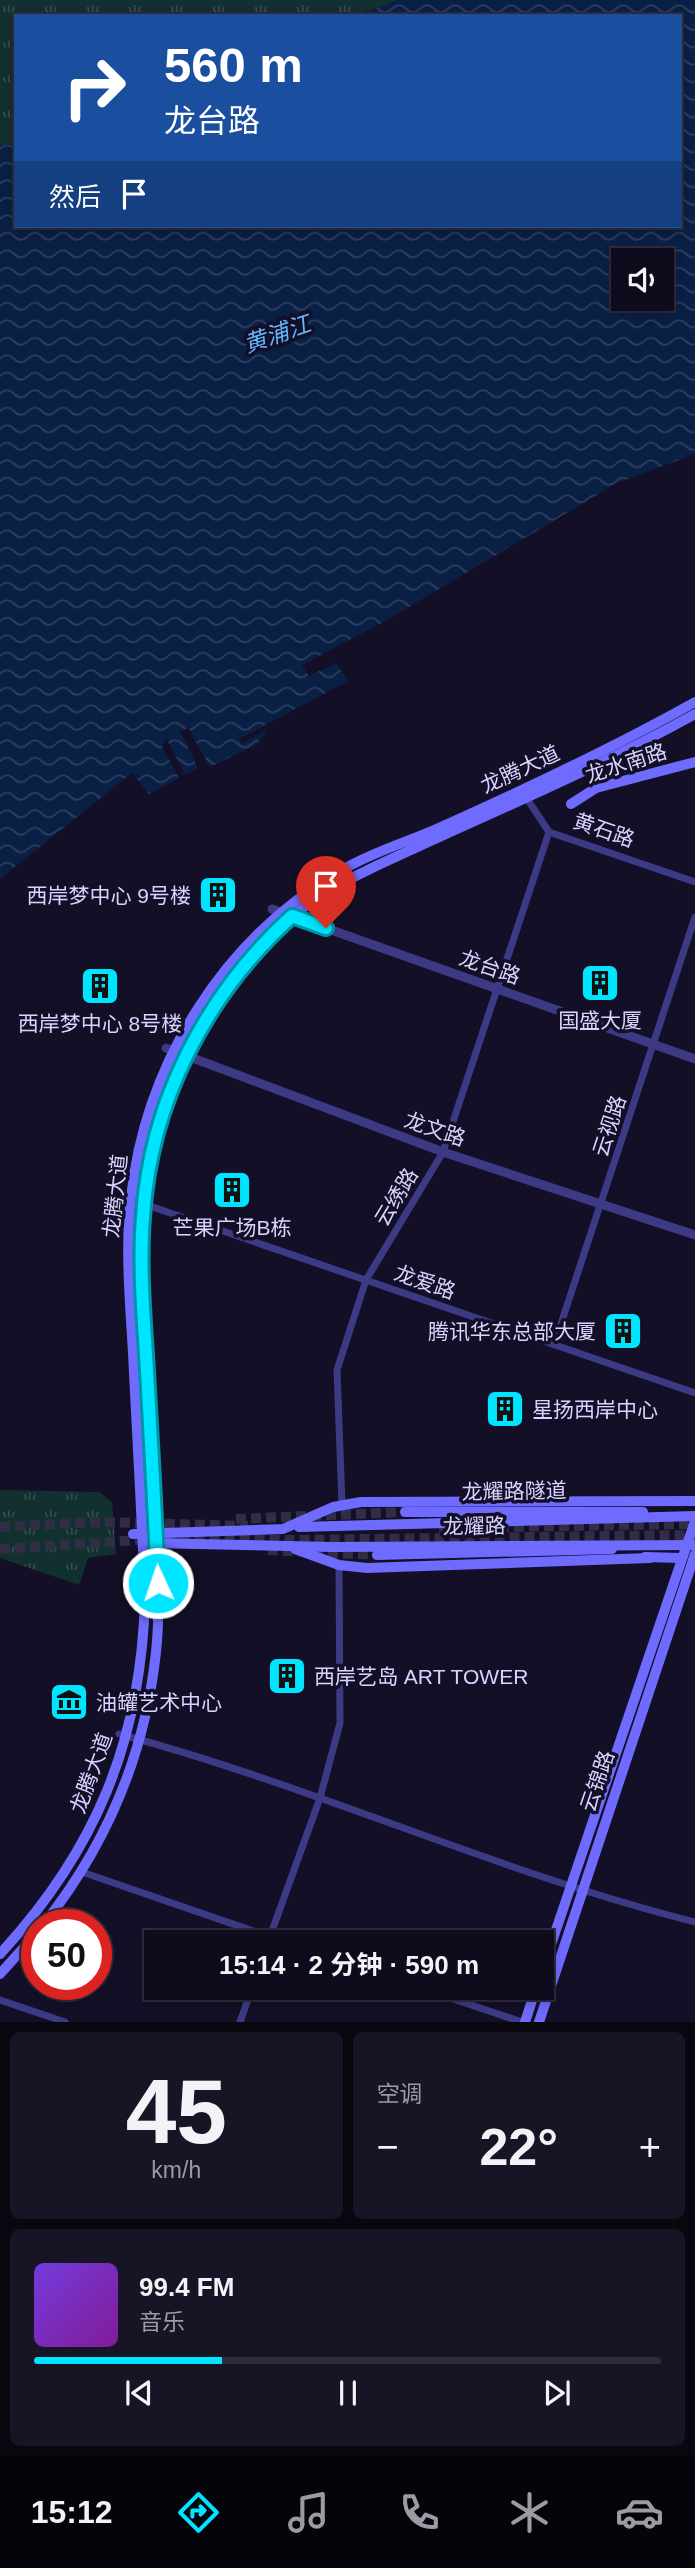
<!DOCTYPE html>
<html lang="zh">
<head>
<meta charset="utf-8">
<style>
  body { margin:0; font-family:Arial,"Noto Sans SC",sans-serif; background:#171425; color:#f1f3f6; height:100vh; display:flex; flex-direction:column; font-size:26px; white-space:nowrap }
  * { box-sizing:border-box; margin:0 }
  p { font-size:23px; color:#9b9ba3 }
  .icon { flex:none; width:38px; height:38px; fill:none; stroke:currentColor; stroke-width:2; stroke-linecap:round; stroke-linejoin:round }
  .map { position:relative; height:2022px; overflow:hidden }
  .sheet { display:flex; flex-direction:column; gap:10px; padding:10px; background:#08060f; flex:1 }
  .sheet>* { flex:none }
  .banner { position:absolute; left:14px; top:14px; width:668px; height:214px; border-radius:0px; box-shadow:0 4px 10px #0003,0 0 0 2px #2e2b3b; background:#1a4fa0; color:#fff; overflow:hidden }
  .tools { position:absolute; left:611px; top:248px; display:grid; gap:14px }
  .tools a { display:grid; place-items:center; width:63px; height:63px; border-radius:0px; background:#0e0b1c; box-shadow:0 4px 10px #0003,0 0 0 2px #2e2b3b; font-size:35px }
  .speed { position:absolute; left:21px; top:1909px; display:flex; gap:14px; font-size:35px; font-weight:700; text-align:center }
  .speed>* { display:grid; place-content:center; width:91px; height:91px; border-radius:50%; background:#0e0b1c; box-shadow:0 4px 10px #0003,0 0 0 2px #2e2b3b; line-height:1 }
  .speed .limit { border:10px solid #d22; background:#fff; color:#111 }
  .pin { position:absolute; display:grid; place-items:center; width:60px; height:60px; color:#fff; margin:-72px -30px; border-radius:50% 50% 50% 0; rotate:-45deg; box-shadow:0 0 7px #0007 }
  .pin .icon { rotate:45deg }
  .me { position:absolute; width:77px; margin:-38px; rotate:357deg; stroke-linejoin:round; filter:drop-shadow(0 0 5px #0008) }
  .turn { display:flex; align-items:center; gap:24px; height:147px; padding:0 35px; font-size:32px }
  .turn .icon { width:91px; height:91px; stroke-width:2.5 }
  .turn b { display:block; font-size:49px; line-height:60px }
  .then { display:flex; align-items:center; height:66px; padding:0 35px; background:#0003; gap:14px; font-size:26px }
  .big { font-size:52px; font-weight:700; line-height:1.1 }
  .sheet .card { flex:1; display:flex; flex-direction:column; justify-content:center; gap:10px; min-width:0; padding:0 24px; border-radius:10px; background:#171425 }
  .sheet .dial { align-items:center; gap:0 }
  .dial b { font-size:91px; line-height:1 }
  .song { display:flex; align-items:center; gap:21px }
  .cover { width:84px; height:84px; border-radius:10px; background:linear-gradient(135deg,hsl(260 70% 55%),hsl(290 70% 35%)) }
  .played { height:7px; border-radius:4px; background:linear-gradient(90deg,#00e5ff 30%,#2e2b3b 30%) }
  .keys { display:flex; justify-content:space-around; direction:ltr }
  .heat { display:flex; justify-content:space-between; align-items:center; font-size:38px; direction:ltr }
  .sheet .tiles { flex:1; display:grid; gap:10px; grid-template-columns:1fr 1fr }
  .card:last-child { grid-column:span 2 }
  .trip { position:absolute; left:144px; top:1930px; width:410px; height:70px; border-radius:0px; background:#0e0b1c; box-shadow:0 4px 10px #0003,0 0 0 2px #2e2b3b; font-weight:700; line-height:70px; text-align:center }
  .dock { display:flex; height:112px; justify-content:space-around; align-items:center; background:#06040b; color:#9b9ba3 }
  .dock .icon { width:49px; height:49px }
  .dock .selected { color:#00e5ff }
  .dock b { font-size:32px; color:#f1f3f6 }
  .map>svg:first-child { display:block }
  .grass { fill:url(#grass-tufts) }
  .water { fill:url(#water-waves); fill-rule:evenodd }
  .lines { fill:none; stroke-linecap:round; stroke-linejoin:round }
  .secondary-tunnel { stroke:#312d47; stroke-width:10; stroke-dasharray:10 5; stroke-linecap:butt }
  .minor { stroke:#3d3a85; stroke-width:7 }
  .tertiary { stroke:#3d3a85; stroke-width:9 }
  .secondary { stroke:#6f6bff; stroke-width:10 }
  .route-casing { stroke:#0095a6; stroke-width:18 }
  .route { stroke:#00e5ff; stroke-width:12 }
  .labels { text-anchor:middle; dominant-baseline:central; stroke-width:7; stroke-linejoin:round; paint-order:stroke }
  .street-label { font-size:21px; fill:#d9d4ff; stroke:#130f26 }
  .poi-label { font-size:21px; fill:#d9d4ff; stroke:#130f26 }
  .water-label { font-size:23px; font-style:italic; fill:#62b6ff; stroke:#130f26 }
</style>
</head>
<body>
<div class="map">
<svg width="695" height="2022" viewBox="0 0 695 2022">
  <defs>
    <pattern id="grass-tufts" width="24" height="20" patternUnits="userSpaceOnUse" patternTransform="scale(1.75)"><rect width="24" height="20" fill="#12302f"/><path d="M3 7l-1-3M5 7V3M7 7l1-3M15 17l-1-3M17 17v-4M19 17l1-3" fill="none" stroke="#344d4e"/></pattern>
    <pattern id="water-waves" width="16" height="10" patternUnits="userSpaceOnUse" patternTransform="scale(1.75)"><rect width="16" height="10" fill="#0a1f44"/><path d="M0 5q4-4 8 0t8 0" fill="none" stroke="#2d3f60"/></pattern>
  </defs>
  <rect width="100%" height="100%" fill="#130f26"/>
  <g class="grass">
    <path d="M0 0H399L352 16H16V143L0 146Z"/>
    <path d="M0 1490 99 1492 112 1502 116 1554 88 1558 79 1585 0 1558Z"/>
  </g>
  <path class="water" d="M399 0H695V454L617 483 387 620 302 665 309 676 336 663 348 681 239 739 242 744 265 731 266 734 258 740 260 743 210 767 188 728 180 731 198 768 185 775 166 738 162 746 179 778 149 794 132 773 0 879V146L16 143V226H681V16H352ZM623 261H662V299H623Z"/>
  <g class="lines">
    <g class="secondary-tunnel">
      <path d="M236 1519 405 1512"/>
      <path d="M0 1527 100 1522 248 1526"/>
      <path d="M439 1528 695 1524"/>
      <path d="M0 1549 184 1537 285 1540 695 1535"/>
      <path d="M268 1550 377 1555"/>
    </g>
    <g class="minor">
      <path d="M526 797 549 832 695 882"/>
      <path d="M144 1204 695 1393"/>
      <path d="M554 1345 695 917"/>
      <path d="M342 1504 337 1370 366 1280 443 1152 549 832"/>
      <path d="M119 1734C314 1786 499 1873 695 1922"/>
      <path d="M82 1872 285 1942"/>
      <path d="M268 1942 320 1798 340 1723 339 1565"/>
      <path d="M421 1988 522 2022"/>
      <path d="M0 2000 65 2022"/>
      <path d="M240 2022 252 1988"/>
    </g>
    <g class="tertiary">
      <path d="M272 909 695 1059"/>
      <path d="M166 1048 443 1152 695 1235"/>
    </g>
    <g class="secondary">
      <path d="M571 804 596 788 695 762"/>
      <path d="M405 1512H643"/>
      <path d="M299 1527 695 1516"/>
      <path d="M133 1534 283 1529 333 1507 361 1502 695 1501"/>
      <path d="M149 1543 332 1547 695 1545"/>
      <path d="M295 1549 339 1565 367 1568 650 1558"/>
      <path d="M377 1555 612 1549"/>
      <path d="M645 1557 682 1558"/>
      <path d="M43 1925C107 1845 145 1754 156 1652 161 1605 157 1559 154 1513 151 1460 149 1406 146 1352 139 1221 139 1119 215 1005 236 974 262 941 290 918 337 880 392 859 446 834 530 796 614 759 695 714"/>
      <path d="M0 1954C96 1850 141 1741 145 1599 142 1517 137 1435 133 1353 130 1301 125 1248 131 1197 146 1062 224 938 342 870 374 851 408 842 441 827 528 788 613 748 695 702"/>
      <path d="M0 1974 37 1933"/>
      <path d="M541 1974 695 1521"/>
      <path d="M525 2022 536 1988"/>
      <path d="M539 2022 695 1554"/>
    </g>
  </g>
  <g class="lines">
    <g class="route-casing">
      <path id="route" d="M158 1583C155 1512 151 1442 147 1371 144 1320 139 1268 143 1217 150 1102 206 994 292 916L326 928"/>
    </g>
    <use href="#route" class="route"/>
  </g>
  <defs>
    <g id="building-square" transform="scale(2.0125)"><rect x="-9" y="-9" width="18" height="18" rx="4" fill="#00e5ff" stroke="#130f26"/><path d="M-4-6H4V6H1V3H-1V6H-4ZM-2.5-4.3h1.7v1.8h-1.7ZM.8-4.3h1.7v1.8H.8ZM-2.5-1h1.7V.8h-1.7ZM.8-1h1.7V.8H.8Z" fill="#111"/></g>
    <g id="museum-square" transform="scale(2.0125)"><rect x="-9" y="-9" width="18" height="18" rx="4" fill="#00e5ff" stroke="#130f26"/><path d="M0-6L6-3V-2H-6V-3ZM-5-1h2V3h-2ZM-1-1h2V3h-2ZM3-1h2V3H3ZM-6 4H6V6H-6Z" fill="#111"/></g>
  </defs>
  <g fill-rule="evenodd">
    <use href="#building-square" x="218" y="895"/>
    <use href="#building-square" x="600" y="983"/>
    <use href="#building-square" x="100" y="986"/>
    <use href="#building-square" x="232" y="1190"/>
    <use href="#building-square" x="623" y="1331"/>
    <use href="#building-square" x="505" y="1409"/>
    <use href="#building-square" x="287" y="1676"/>
    <use href="#museum-square" x="69" y="1702"/>
  </g>
  <g class="labels">
    <g class="street-label">
      <text transform="translate(626 763) rotate(-18)">龙水南路</text>
      <text transform="translate(520 769) rotate(-25)">龙腾大道</text>
      <text transform="translate(604 830) rotate(19)">黄石路</text>
      <text transform="translate(490 967) rotate(19)">龙台路</text>
      <text transform="translate(609 1126) rotate(-72)">云视路</text>
      <text transform="translate(435 1129) rotate(19)">龙文路</text>
      <text transform="translate(115 1196) rotate(-84)">龙腾大道</text>
      <text transform="translate(396 1197) rotate(-59)">云绣路</text>
      <text transform="translate(425 1282) rotate(19)">龙爱路</text>
      <text transform="translate(514 1491) rotate(-1)">龙耀路隧道</text>
      <text transform="translate(474 1526) rotate(-1)">龙耀路</text>
      <text transform="translate(91 1773) rotate(-70)">龙腾大道</text>
      <text transform="translate(597 1781) rotate(-71)">云锦路</text>
    </g>
    <g class="poi-label">
      <text x="191" y="895" text-anchor="end">西岸梦中心 9号楼</text>
      <text x="600" y="1020">国盛大厦</text>
      <text x="100" y="1023">西岸梦中心 8号楼</text>
      <text x="232" y="1227">芒果广场B栋</text>
      <text x="596" y="1331" text-anchor="end">腾讯华东总部大厦</text>
      <text x="532" y="1409" text-anchor="start">星扬西岸中心</text>
      <text x="314" y="1676" text-anchor="start">西岸艺岛 ART TOWER</text>
      <text x="96" y="1702" text-anchor="start">油罐艺术中心</text>
    </g>
    <g class="water-label">
      <text transform="translate(277 334) rotate(-19)">黄浦江</text>
    </g>
  </g>
</svg>
<div class="tools">
<a><svg class="icon" aria-label="sound" viewBox="0 0 24 24"><path d="M4 9h4l5-4v14l-5-4H4zM17 9q2 3 0 6"/></svg></a>
</div>
<div class="speed"><div class="limit">50</div></div>
<div class="pin" style="left:326px;top:928px;background:#d93025"><svg class="icon" aria-label="arrive" viewBox="0 0 24 24"><path d="M6 21V4h12l-3 4 3 4H6"/></svg></div>
<svg class="me" style="left:158px;top:1583px" viewBox="-20 -20 40 40"><circle r="17" fill="#00e5ff" stroke="#fff" stroke-width="3"/><path d="M0-11L8 9 0 5-8 9z" fill="#fff"/></svg>
<div class="trip">15:14 · 2 分钟 · 590 m</div>
<div class="banner">
<div class="turn"><svg class="icon" aria-label="right" viewBox="0 0 24 24"><path d="M7 20v-9h11M14 6l5 5-5 5"/></svg><div><b>560 m</b>龙台路</div></div>
<div class="then">然后<svg class="icon" aria-label="arrive" viewBox="0 0 24 24"><path d="M6 21V4h12l-3 4 3 4H6"/></svg></div>
</div>
</div>
<section class="sheet">
<div class="tiles">
<div class="card dial"><b>45</b><p>km/h</p></div>
<div class="card"><p>空调</p>
<div class="heat"><a>−</a><b class="big">22°</b><a>+</a></div>
</div>
<div class="card">
<div class="song"><i class="cover"></i><div><b>99.4 FM</b><p>音乐</p></div></div>
<div class="played"></div>
<div class="keys"><svg class="icon" aria-label="previous" viewBox="0 0 24 24"><path d="M18 5L8 12l10 7zM5 5v14"/></svg><svg class="icon" aria-label="pause" viewBox="0 0 24 24"><path d="M8 5v14M16 5v14"/></svg><svg class="icon" aria-label="next" viewBox="0 0 24 24"><path d="M6 5l10 7-10 7zM19 5v14"/></svg></div>
</div>
</div>
</section>
<nav class="dock">
<b>15:12</b>
<svg class="icon selected" aria-label="directions" viewBox="0 0 24 24"><path d="M12 3l9 9-9 9-9-9zM9 14v-3h6M13 9l2 2-2 2"/></svg>
<svg class="icon" aria-label="music" viewBox="0 0 24 24"><path d="M9 18V5l10-2v13"/><circle cx="6" cy="18" r="3"/><circle cx="16" cy="16" r="3"/></svg>
<svg class="icon" aria-label="phone" viewBox="0 0 24 24"><path d="M5 4h4l2 5-3 2q2 4 5 5l2-3 5 2v4C11 20 4 13 5 4z"/></svg>
<svg class="icon" aria-label="climate" viewBox="0 0 24 24"><path d="M12 3v18M4 7l16 10M4 17L20 7"/></svg>
<svg class="icon" aria-label="car" viewBox="0 0 24 24"><path d="M5 17H2v-5l4-1 3-4h7l3 4 3 1v5h-3M9 17h6M6 11h13"/><circle cx="7" cy="17" r="2"/><circle cx="17" cy="17" r="2"/></svg>
</nav>
</body>
</html>
